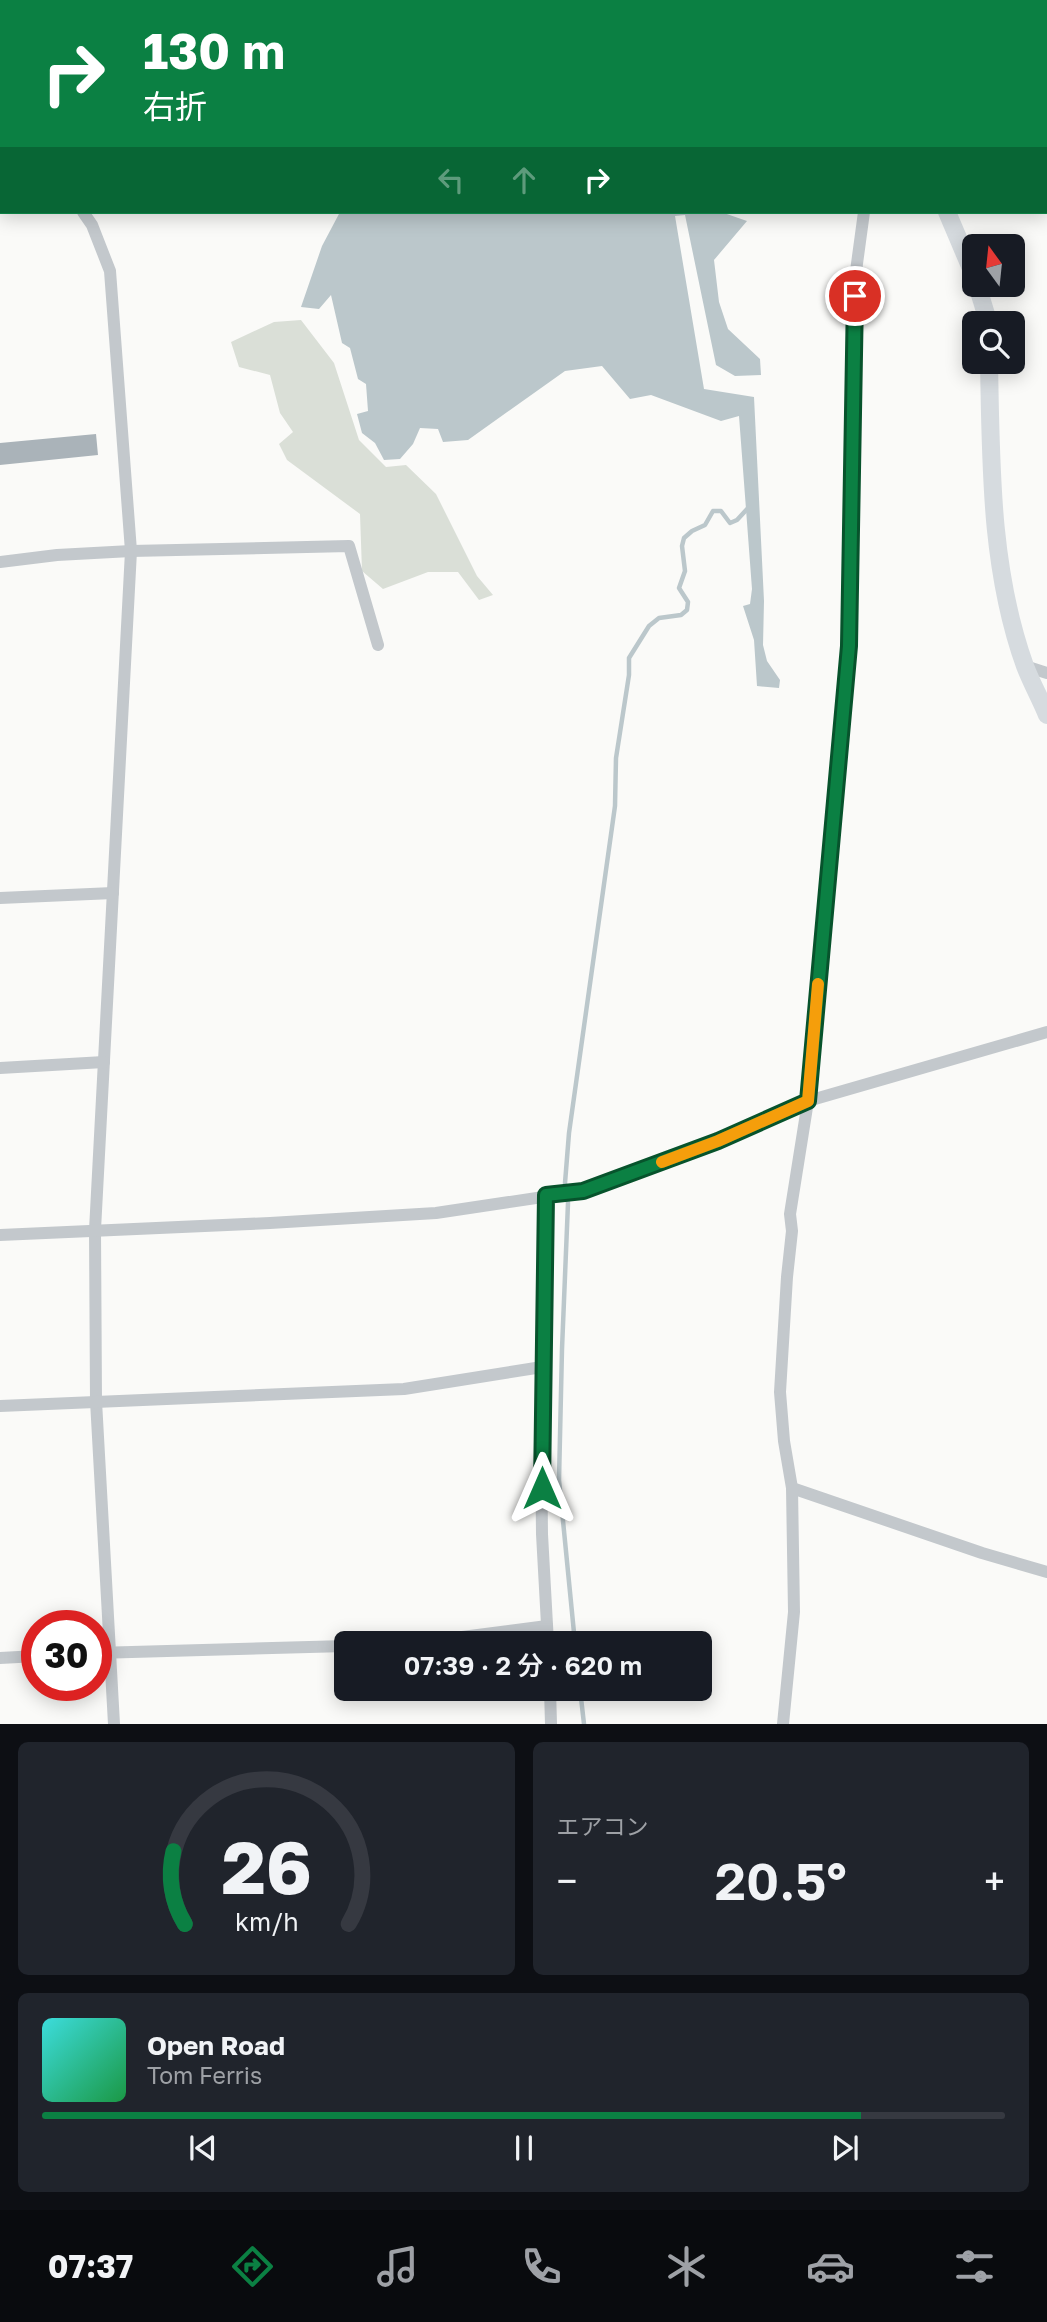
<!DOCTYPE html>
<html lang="ja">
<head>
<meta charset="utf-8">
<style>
  body { margin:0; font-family:"Golos Text","Noto Sans JP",sans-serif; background:#20242c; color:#f1f3f6; height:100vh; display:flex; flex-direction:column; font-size:26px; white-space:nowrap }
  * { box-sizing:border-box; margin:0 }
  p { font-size:23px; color:#9ea1a6 }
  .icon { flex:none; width:38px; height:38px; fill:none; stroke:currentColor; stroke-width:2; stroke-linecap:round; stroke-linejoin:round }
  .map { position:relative; height:1724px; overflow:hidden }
  .panel { display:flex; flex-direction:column; gap:18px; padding:18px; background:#0d0f14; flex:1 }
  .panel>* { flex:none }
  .guide { position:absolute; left:0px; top:0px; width:1048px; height:214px; box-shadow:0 4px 18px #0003; background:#0b8043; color:#fff; overflow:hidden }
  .needle { width:46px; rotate:345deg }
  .controls { position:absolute; left:962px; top:234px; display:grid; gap:14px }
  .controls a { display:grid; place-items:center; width:63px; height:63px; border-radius:10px; background:#171b24; box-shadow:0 4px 18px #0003; font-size:35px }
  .speed { position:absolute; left:21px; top:1610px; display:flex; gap:14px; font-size:35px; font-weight:700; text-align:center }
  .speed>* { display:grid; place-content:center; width:91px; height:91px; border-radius:50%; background:#171b24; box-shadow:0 4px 18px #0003; line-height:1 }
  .speed .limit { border:10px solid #d22; background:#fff; color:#111 }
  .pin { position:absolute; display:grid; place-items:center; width:60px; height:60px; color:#fff; margin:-30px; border:4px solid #fff; border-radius:50%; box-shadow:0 2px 7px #0007 }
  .me { position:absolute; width:77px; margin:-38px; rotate:0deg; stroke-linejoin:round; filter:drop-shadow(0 0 5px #0008) }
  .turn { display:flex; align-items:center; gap:24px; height:147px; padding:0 28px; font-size:32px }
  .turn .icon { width:91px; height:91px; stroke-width:2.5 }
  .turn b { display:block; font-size:49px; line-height:60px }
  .lanes { display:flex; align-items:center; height:66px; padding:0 28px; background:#0003; justify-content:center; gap:35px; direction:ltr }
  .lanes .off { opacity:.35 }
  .big { font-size:52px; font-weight:600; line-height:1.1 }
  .panel .widget { flex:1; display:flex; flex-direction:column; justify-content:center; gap:10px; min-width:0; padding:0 24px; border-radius:10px; background:#20242c }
  .panel .dial { align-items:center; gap:0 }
  .dial svg { height:182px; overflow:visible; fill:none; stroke:#363941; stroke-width:7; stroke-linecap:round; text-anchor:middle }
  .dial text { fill:#f1f3f6; stroke:none }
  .song { display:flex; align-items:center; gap:21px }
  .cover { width:84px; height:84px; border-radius:10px; background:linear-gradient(135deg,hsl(180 70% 55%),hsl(140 70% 35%)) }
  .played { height:7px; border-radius:4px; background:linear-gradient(90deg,#0b8043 85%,#363941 85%) }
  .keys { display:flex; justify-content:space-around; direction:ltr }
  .heat { display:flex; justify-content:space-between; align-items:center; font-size:38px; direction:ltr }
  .panel .tiles { flex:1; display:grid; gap:18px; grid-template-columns:1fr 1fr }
  .widget:last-child { grid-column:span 2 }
  .trip { position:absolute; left:334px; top:1631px; width:378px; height:70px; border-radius:10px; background:#171b24; box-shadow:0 4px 18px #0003; font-weight:600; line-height:70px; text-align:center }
  .menu { display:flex; height:112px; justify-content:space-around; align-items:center; background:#090b0e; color:#9ea1a6 }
  .menu .icon { width:49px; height:49px }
  .menu .selected { color:#0b8043 }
  .menu b { font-size:32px; color:#f1f3f6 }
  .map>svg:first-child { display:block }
  .green { fill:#dadfd7 }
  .water { fill:#bbc7cb }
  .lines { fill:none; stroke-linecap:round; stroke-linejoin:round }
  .stream { stroke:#bbc7cb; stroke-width:4.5 }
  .river { stroke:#bbc7cb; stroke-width:26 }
  .building { fill:#aab3b9 }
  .street { stroke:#c3c8cc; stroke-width:12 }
  .secondary { stroke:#d6dbdf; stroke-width:18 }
  .route-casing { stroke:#07532c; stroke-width:18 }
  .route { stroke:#0b8043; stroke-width:12 }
  .slow { stroke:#f59e0b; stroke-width:12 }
</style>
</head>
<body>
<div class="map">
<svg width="1047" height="1724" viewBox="0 0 1047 1724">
  <rect width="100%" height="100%" fill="#fafaf8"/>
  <path class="green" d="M301 320 334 363 359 440 386 467 406 465 436 494 477 576 493 595 479 600 458 572H428L383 589 362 571 360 514 287 460 279 444 293 432 280 413 270 375 239 367 231 342 274 322Z"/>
  <path class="water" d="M340 212H721L747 221 714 260 719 302 728 329 760 359 761 375 735 376 716 365 685 215 675 216 704 389 754 397 764 601 763 645 767 661 780 680 779 688 757 686 754 640 743 606 750 604 752 589 739 416 721 421 651 395 630 399 602 366 565 371 468 440 443 442 438 429 420 428 413 444 400 459 384 460 375 443 362 433 357 414 368 411 366 384 358 379 350 348 342 343 331 295 319 309 301 307 322 246Z"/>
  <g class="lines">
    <g class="stream">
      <path d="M575 1643 559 1480 562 1349 568 1203 565 1183 569 1133 615 806 616 758 629 675V658L649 626 659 618 681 615 687 610 688 602 679 588 685 571 682 546 684 538 692 531 705 525 713 511H721L730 523 737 520 749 507"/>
      <path d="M580 1689 584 1724"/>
    </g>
    <path class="river" d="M375 0 386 2"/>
  </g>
  <path class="building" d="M96 434 98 455 0 465V443Z"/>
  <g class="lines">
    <g class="street">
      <path d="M970 0 976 2"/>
      <path d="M143 2 144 0"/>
      <path d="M938 2 939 0"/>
      <path d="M1046 23H1047"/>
      <path d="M0 188 2 186"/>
      <path d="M83 212 92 225 110 271 131 551 95 1230 96 1401 114 1724"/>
      <path d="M0 562 57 555 131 551 349 546 378 645"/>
      <path d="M1025 666 1047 673"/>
      <path d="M0 898 113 893"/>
      <path d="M0 1068 104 1062"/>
      <path d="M546 1195 541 1442 542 1534 548 1643"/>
      <path d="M0 1235 270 1223 436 1213 583 1191 718 1141 808 1101 1047 1032"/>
      <path d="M0 1406 404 1389 542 1367"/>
      <path d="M792 1488 982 1553 1047 1572"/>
      <path d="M380 1643 409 1640H439L547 1626"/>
      <path d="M96 1653 346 1646"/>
      <path d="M0 1658 37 1656"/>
      <path d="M550 1689 551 1724"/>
      <path d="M783 1724 794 1612 792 1488 784 1441 780 1392 787 1277 792 1231 790 1214 808 1101 849 646 856 271 864 212"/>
    </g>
    <g class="secondary">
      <path d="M881 0 882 2"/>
      <path d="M947 212 975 278"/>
      <path d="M977 285 989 324"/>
      <path d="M989 362C991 464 990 569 1025 666 1031 682 1040 698 1047 715"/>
    </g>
  </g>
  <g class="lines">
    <g class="route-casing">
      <path id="route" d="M542 1488 546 1195 583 1191 718 1141 808 1101 849 646 855 296"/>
    </g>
    <use href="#route" class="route"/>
    <path class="slow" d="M662 1162 718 1141 808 1101 818 984"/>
  </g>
</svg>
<div class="controls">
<a><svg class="needle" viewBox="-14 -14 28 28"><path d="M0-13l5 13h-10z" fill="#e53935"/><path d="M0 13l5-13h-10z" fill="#9ea1a6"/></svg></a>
<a><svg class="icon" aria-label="search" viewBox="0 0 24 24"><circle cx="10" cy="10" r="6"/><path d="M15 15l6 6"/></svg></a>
</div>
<div class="speed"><div class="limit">30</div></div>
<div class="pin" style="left:855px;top:296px;background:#d93025"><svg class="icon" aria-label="arrive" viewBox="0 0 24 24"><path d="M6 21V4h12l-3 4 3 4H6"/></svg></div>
<svg class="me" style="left:542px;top:1488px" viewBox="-20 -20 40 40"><path d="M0-17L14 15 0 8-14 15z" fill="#0b8043" stroke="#fff" stroke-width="4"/></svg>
<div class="trip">07:39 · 2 分 · 620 m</div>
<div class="guide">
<div class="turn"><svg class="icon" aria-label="right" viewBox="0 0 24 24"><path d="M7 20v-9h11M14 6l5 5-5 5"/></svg><div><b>130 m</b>右折</div></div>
<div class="lanes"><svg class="icon off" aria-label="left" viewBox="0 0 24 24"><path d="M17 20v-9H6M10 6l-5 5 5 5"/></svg><svg class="icon off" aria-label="ahead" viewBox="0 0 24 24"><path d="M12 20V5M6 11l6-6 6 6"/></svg><svg class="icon" aria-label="right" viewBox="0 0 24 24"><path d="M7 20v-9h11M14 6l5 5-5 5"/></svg></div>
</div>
</div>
<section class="panel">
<div class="tiles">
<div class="widget dial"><svg viewBox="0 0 100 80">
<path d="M14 69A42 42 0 1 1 86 69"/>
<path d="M14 69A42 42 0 0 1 9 37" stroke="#0b8043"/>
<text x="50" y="56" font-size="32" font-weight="700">26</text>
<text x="50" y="72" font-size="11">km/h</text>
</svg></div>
<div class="widget"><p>エアコン</p>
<div class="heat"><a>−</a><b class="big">20.5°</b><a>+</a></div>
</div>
<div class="widget">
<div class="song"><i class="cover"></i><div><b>Open Road</b><p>Tom Ferris</p></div></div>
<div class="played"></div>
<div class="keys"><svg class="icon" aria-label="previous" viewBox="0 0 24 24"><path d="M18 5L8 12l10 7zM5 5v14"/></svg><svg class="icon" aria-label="pause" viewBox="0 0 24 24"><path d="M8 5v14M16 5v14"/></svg><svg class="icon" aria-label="next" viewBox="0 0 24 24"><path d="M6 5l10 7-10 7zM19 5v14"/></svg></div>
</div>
</div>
</section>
<nav class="menu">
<b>07:37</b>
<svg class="icon selected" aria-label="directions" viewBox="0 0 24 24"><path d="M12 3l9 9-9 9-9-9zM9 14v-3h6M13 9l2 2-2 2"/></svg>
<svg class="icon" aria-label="music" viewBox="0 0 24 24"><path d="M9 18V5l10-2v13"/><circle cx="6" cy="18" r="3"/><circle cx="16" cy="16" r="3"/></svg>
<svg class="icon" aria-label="phone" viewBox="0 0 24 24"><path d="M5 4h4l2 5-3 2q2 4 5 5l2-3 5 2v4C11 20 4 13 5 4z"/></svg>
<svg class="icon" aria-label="climate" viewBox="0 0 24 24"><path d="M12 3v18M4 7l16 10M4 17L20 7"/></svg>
<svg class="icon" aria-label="car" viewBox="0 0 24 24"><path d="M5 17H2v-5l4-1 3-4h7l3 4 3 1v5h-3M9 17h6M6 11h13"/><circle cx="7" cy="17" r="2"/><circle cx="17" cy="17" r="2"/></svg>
<svg class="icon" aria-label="filters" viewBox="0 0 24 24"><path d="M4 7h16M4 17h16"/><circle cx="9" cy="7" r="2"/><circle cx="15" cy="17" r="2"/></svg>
</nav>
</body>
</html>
